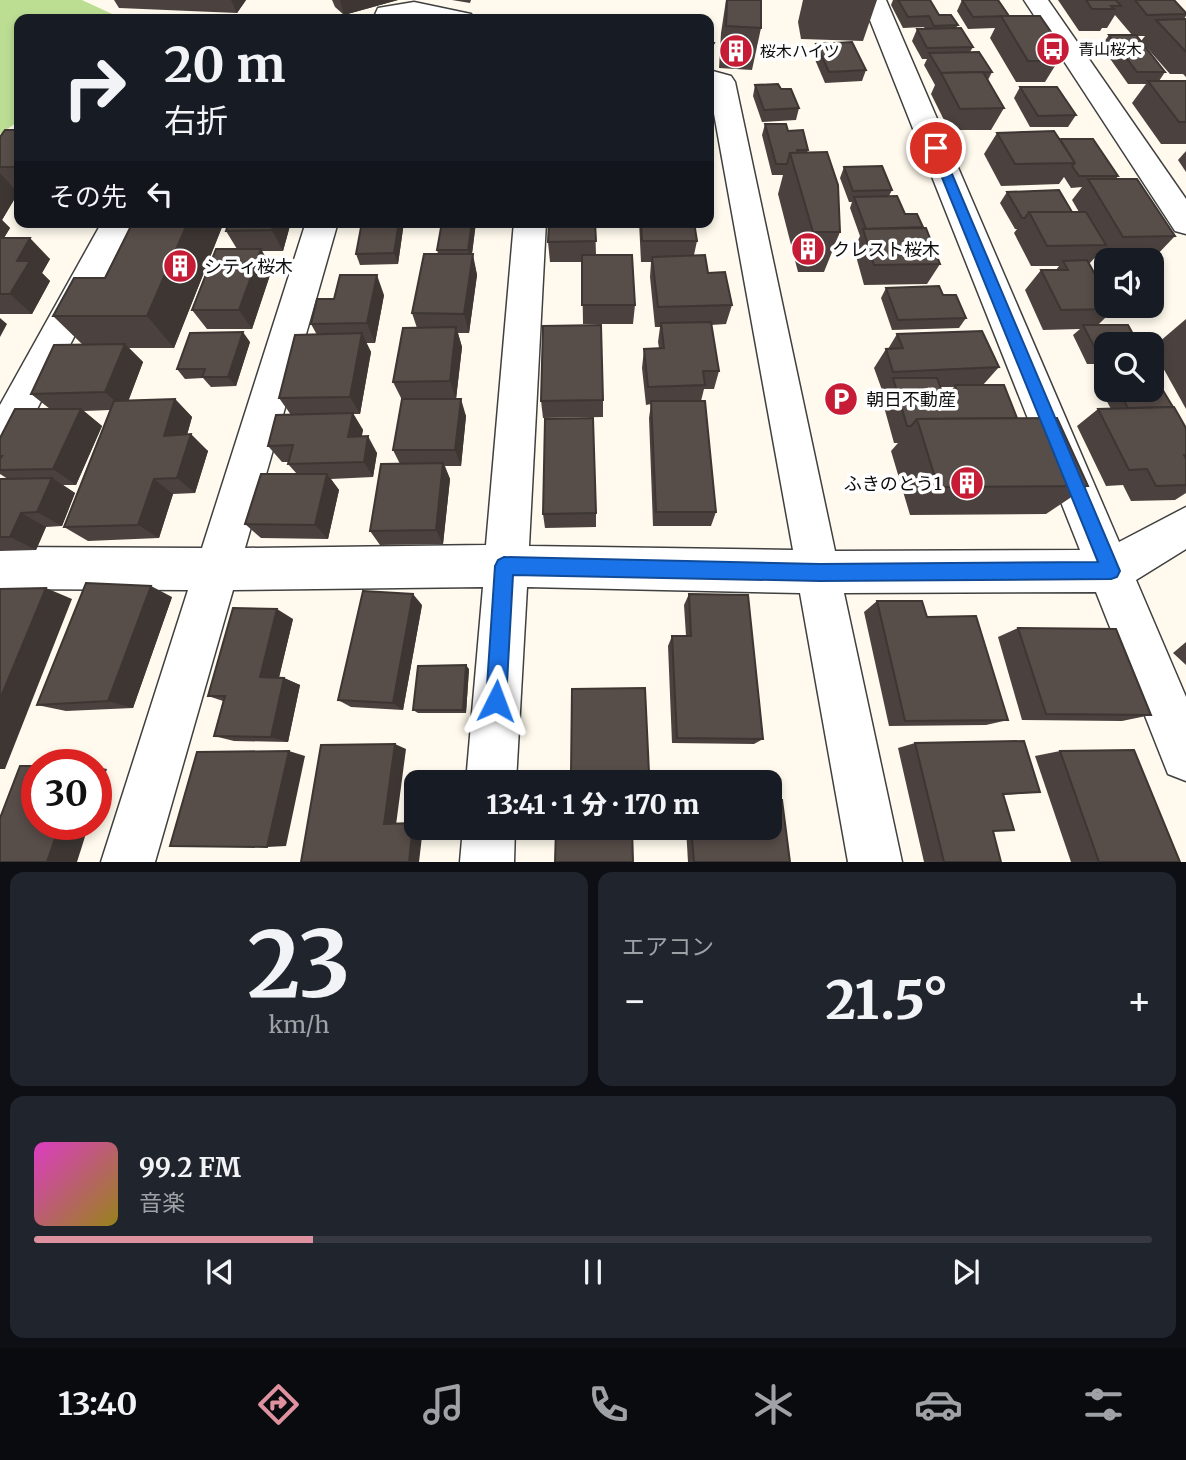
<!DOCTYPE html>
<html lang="ja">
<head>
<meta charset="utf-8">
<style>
  body { margin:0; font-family:Merriweather,"Noto Sans JP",serif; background:#20242c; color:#f1f3f6; height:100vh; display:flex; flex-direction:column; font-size:26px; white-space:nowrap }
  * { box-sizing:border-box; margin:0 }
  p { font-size:23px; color:#9ea1a6 }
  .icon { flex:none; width:38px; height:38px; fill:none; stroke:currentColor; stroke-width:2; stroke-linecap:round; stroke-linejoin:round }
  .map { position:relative; height:862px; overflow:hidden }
  .drawer { display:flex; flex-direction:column; gap:10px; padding:10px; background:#0d0f14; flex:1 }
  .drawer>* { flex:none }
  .hud { position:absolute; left:14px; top:14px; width:700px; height:214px; border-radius:14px; box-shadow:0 4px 10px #0003; background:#171b24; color:#f1f3f6; overflow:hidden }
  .tools { position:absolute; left:1094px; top:248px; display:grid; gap:14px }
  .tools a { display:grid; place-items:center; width:70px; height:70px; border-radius:14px; background:#171b24; box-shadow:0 4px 10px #0003; font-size:35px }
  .speed { position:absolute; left:21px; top:749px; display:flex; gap:14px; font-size:35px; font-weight:700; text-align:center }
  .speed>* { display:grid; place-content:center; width:91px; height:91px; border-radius:50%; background:#171b24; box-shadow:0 4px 10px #0003; line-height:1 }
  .speed .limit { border:10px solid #d22; background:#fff; color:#111 }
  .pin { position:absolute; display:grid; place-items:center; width:60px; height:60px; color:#fff; margin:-30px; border:4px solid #fff; border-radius:50%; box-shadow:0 2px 7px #0007 }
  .me { position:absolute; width:77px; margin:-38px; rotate:3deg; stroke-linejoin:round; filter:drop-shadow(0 0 5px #0008) }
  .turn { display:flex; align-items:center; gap:24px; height:147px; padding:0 35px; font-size:32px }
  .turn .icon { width:91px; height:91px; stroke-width:2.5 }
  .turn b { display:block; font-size:49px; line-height:60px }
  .then { display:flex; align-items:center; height:66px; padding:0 35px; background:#0003; gap:14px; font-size:26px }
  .big { font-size:52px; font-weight:800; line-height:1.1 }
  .drawer .card { flex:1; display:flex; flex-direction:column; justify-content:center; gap:10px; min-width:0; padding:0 24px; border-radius:14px; background:#20242c }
  .drawer .dial { align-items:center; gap:0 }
  .dial b { font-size:91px; line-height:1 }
  .song { display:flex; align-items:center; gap:21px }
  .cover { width:84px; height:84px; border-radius:10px; background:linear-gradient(135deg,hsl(310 70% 55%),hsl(50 70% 35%)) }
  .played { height:7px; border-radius:4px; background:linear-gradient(90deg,#de929f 25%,#363941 25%) }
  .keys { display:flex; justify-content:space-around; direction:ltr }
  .heat { display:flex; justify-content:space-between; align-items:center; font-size:38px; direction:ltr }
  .drawer .tiles { flex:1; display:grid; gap:10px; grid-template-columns:1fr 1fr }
  .card:last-child { grid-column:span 2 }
  .trip { position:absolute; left:404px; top:770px; width:378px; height:70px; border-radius:14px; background:#171b24; box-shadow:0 4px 10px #0003; font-weight:800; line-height:70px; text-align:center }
  .tabs { display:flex; height:112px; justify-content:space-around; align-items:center; background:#090b0e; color:#9ea1a6 }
  .tabs .icon { width:49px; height:49px }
  .tabs .active { color:#de929f }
  .tabs b { font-size:32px; color:#f1f3f6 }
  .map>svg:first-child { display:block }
  .forest { fill:#bcde93 }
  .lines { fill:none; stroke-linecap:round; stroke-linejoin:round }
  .minor-casing { stroke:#404040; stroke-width:3 }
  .minor { fill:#fff; fill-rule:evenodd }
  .wall { fill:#4b423f; fill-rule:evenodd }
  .shaded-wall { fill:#3d3633 }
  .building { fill:#574d49; stroke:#3d3633; stroke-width:2 }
  .route { fill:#1a73e8; stroke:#114b97; stroke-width:2 }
  .labels { text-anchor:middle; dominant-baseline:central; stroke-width:7; stroke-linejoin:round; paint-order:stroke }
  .far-poi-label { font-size:16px; fill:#0d0d0d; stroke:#fff; text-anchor:start }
  .poi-label { font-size:18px; fill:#0d0d0d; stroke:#fff; text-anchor:start }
</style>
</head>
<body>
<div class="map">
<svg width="1186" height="862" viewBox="0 0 1186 862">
  <rect width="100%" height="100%" fill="#fffaed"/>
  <path class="forest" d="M0 0H82L123 19H19V121L0 134Z"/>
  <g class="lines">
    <g class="minor-casing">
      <g id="minor">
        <path d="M862 0H886L1119 542 1186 507V549L1136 580 1186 697V781L1168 774 1096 592 844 593 902 862H848L800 593 527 587 516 782H466L483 587 233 590 155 862H101L188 590 0 589V547L202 548 306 222H338L245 548 486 545 514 222H546L529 546 793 550 709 86V70L731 76 735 82 835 551 1080 550Z"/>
        <path d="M1024 0H1048L1186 199V234L1175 231Z"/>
        <path d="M414 2 471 14 474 19H429L414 16 373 19 378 8Z"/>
        <path d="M102 222H133L14 454 0 459V405Z"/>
        <path d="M463 828H515L514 862H460Z"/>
      </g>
    </g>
    <use href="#minor" class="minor"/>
  </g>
  <g class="wall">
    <path d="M114 0H246L237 13 119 8Z"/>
    <path d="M332 0H398L344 15 335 7Z"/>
    <path d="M452 0H471L470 3Z"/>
    <path d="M726 0H761V28L752 70 719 68 721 33Z"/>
    <path d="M803 0H877L863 41 801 39 798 22Z"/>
    <path d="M893 0H930L939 15 958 25 956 28 973 47 970 52 992 72 988 80 1004 108 991 130H949L931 94 935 85 924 65 927 59H922L912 41 917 29H925L924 27 903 28 891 5Z"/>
    <path d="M962 0 1009 16 1058 42 1052 51 1058 61 1045 82H1016L990 38 995 28 968 29 957 11Z"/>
    <path d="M1058 0H1174L1186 13V16L1184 19H1186V77L1183 74H1170L1141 41 1145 36H1137L1165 72 1159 81H1186V144H1161L1132 103 1146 84H1128L1101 46 1109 35H1132L1115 15 1107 28H1102L1100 31H1079Z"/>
    <path d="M816 44 866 70 862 81 825 83 813 55Z"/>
    <path d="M755 85 781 89 799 108 796 120 762 122 753 96Z"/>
    <path d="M1020 87 1076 115 1068 127H1030L1014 98Z"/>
    <path d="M765 124 788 131 808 150 807 153 840 232 824 272H798L778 194 783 175H772L762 135Z"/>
    <path d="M19 130V188H14L18 193 2 220 10 228 4 238 50 259 42 273 50 281 32 314H0V137Z"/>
    <path d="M997 133 1060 139 1118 176 1116 179 1175 236 1155 257H1105L1101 251 1089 264 1114 309 1098 325 1106 345V364H1087L1073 335 1080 329 1043 330 1025 290 1041 270H1056L1059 266H1031L1014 233 1017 229H1015L1000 203 1007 192 1072 212H1079L1072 200 1082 187 1071 188 1064 177 1059 184 1001 186 984 154Z"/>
    <path d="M1186 151V172L1178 160Z"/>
    <path d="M844 167 892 190 889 196 905 214 940 264 927 284 864 285 854 249 860 236 850 208 852 202H849L840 178Z"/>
    <path d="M33 222H65L34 223Z"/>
    <path d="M133 222H224L174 348H129L143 362 128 401 175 399 192 417 187 435 208 451 195 493 173 494 159 538 88 541 64 527 110 410 84 411 102 426 76 485H63L75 493 62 526 46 527 36 550 0 551V479H8L0 474V438L50 409 31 394 83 345 53 316 105 278Z"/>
    <path d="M291 222 283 251H262L272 269 252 329H207L192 310 237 249 226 231Z"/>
    <path d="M362 222H404L398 264 360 265 356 254Z"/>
    <path d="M442 222H476L472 254 477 275 469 333H458L462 347 456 399 466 416 461 466H445L450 479 443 544 380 545 370 531 400 464 393 450 402 400 393 382 417 328 412 313 438 254 437 250Z"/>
    <path d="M595 222 596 255 635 305 633 324H583L582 262H550L548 242Z"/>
    <path d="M639 222H694L697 241 694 255 732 305 726 324 711 325 719 371 714 389H704L701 401 716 512 711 526H653L649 418 651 404 646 405 642 368 644 349 659 348 658 342 660 327H655L650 277 651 262H641Z"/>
    <path d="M886 288 943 295 966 318 959 328 892 330 881 298Z"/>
    <path d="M384 295 375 343H366L371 352 360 414H353L363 430 361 436 377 453 373 477 331 479 339 490 328 539 261 538 245 524 297 474 288 464 289 462H282L268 446 291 415 279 398 317 335 311 324 334 299Z"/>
    <path d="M1186 319V409L1152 348Z"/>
    <path d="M897 334 999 367 983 385 1088 486 1046 514 910 515 891 451 898 443H894L881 396 885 390H882L874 368 886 349H888ZM940 387H954L947 395H943Z"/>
    <path d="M250 342 236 386 211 387 203 378 185 379 177 369Z"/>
    <path d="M1106 378V390H1152L1186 428V493L1175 500 1131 501 1123 485 1106 486 1077 426 1098 409H1111L1098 385Z"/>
    <path d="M603 400V417L543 418 541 401Z"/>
    <path d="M596 513V527L545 528 543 514Z"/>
    <path d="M689 594 763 739 754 744 672 743 668 646 672 636H686L684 605Z"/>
    <path d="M172 597 133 708 66 711 37 705Z"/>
    <path d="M877 601 927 617 1008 720 986 725 889 726 864 612Z"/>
    <path d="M422 605 403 710 351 707 338 700Z"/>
    <path d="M293 619 279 678H284L300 685 288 742 234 741 214 736 223 701 208 696Z"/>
    <path d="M1018 628 1151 715 1122 721 1022 720 998 637Z"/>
    <path d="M1186 642V665L1173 653Z"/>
    <path d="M469 669 466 713H418L413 710Z"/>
    <path d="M915 743 1040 792 1003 795 993 831 1001 862H924L898 748Z"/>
    <path d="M1060 751 1180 862H1071L1035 756Z"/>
    <path d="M649 773 646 776 572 777 571 774Z"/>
    <path d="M686 828H770L790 862H688Z"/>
  </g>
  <g class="shaded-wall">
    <path d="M231 0H246L237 13Z"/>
    <path d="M340 0H398L344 15Z"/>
    <path d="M714 43 712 55 709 59V51Z"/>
    <path d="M0 173 18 193 2 220 10 228 0 244Z"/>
    <path d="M188 222H224L174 348 147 316Z"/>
    <path d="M274 222H291L283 251 272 230Z"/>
    <path d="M399 222H404L398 264 394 253Z"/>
    <path d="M472 222H476L471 261 468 250Z"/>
    <path d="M30 238 50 259 42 273 50 281 32 314 10 294 17 261Z"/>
    <path d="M261 249 272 269 252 329 239 310Z"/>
    <path d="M473 254 477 275 469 333 464 314Z"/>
    <path d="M377 275 384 295 375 343 367 323Z"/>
    <path d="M0 318 7 324 0 337Z"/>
    <path d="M456 327 462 347 456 399 450 381Z"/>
    <path d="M243 332 250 342 236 386 228 377Z"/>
    <path d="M362 333 371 352 360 414 350 397Z"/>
    <path d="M125 344 143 362 125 410 105 392Z"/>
    <path d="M175 399 192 417 182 452 164 436Z"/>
    <path d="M461 399 466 416 461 466 455 450Z"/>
    <path d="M81 409 102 426 76 485 53 469Z"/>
    <path d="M353 413 363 430 359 453 348 437Z"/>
    <path d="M191 434 208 451 195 493 177 478Z"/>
    <path d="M368 436 377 453 373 477 364 462Z"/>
    <path d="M443 463 450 479 443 544 436 530Z"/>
    <path d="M327 474 339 490 328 539 315 525Z"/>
    <path d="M52 478 75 493 62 526 37 512Z"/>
    <path d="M154 479 173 494 159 538 138 525Z"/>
    <path d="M21 513 46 527 36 550 10 537Z"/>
    <path d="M151 586 172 597 133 708 108 701Z"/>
    <path d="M46 588 72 599 5 769H0V699Z"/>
    <path d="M413 594 422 605 403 710 393 703Z"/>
    <path d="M277 609 293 619 277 685 260 677Z"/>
    <path d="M466 665 469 669 466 713 463 710Z"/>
    <path d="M284 678 300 685 288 742 271 737Z"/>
    <path d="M395 744 406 749 396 825 384 824Z"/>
    <path d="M289 751 305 756 286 846 267 847Z"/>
    <path d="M96 767 107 769 96 803Z"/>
    <path d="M413 823H416V828H423L419 862H409Z"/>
    <path d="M60 824H89L77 862H47Z"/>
  </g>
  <g class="building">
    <path d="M727 0H761V28L726 26Z"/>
    <path d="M898 0H930L939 15H951L958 25 934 26 929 16 908 17Z"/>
    <path d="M962 0H998L1009 16 973 17Z"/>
    <path d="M1086 0H1116L1121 6H1111L1114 9H1092Z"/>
    <path d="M1135 0H1174L1186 13V14L1147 15Z"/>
    <path d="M1001 16H1040L1058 42H1046L1058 61H1028Z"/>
    <rect x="397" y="18" width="34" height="1"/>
    <path d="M1186 19V52L1156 20Z"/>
    <path d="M961 28 973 47 927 48 917 29Z"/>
    <path d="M1109 35H1136L1165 72H1137Z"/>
    <path d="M709 42 714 43 709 51Z"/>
    <path d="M852 42 866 70 829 72 816 44Z"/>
    <path d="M979 52 992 72 941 73 929 53Z"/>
    <path d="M983 72 1004 108 960 109 941 73Z"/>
    <path d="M1148 81H1186V122H1179Z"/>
    <path d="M778 84 781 89H791L799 108 764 110 755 85Z"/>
    <path d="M1020 87H1057L1076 115 1038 116Z"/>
    <path d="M765 124H786L788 131 803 130 808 150H797L798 153H790L787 164H776Z"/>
    <path d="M5 130H19V167H0V137Z"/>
    <path d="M1054 131 1075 163 1015 164 997 133Z"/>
    <path d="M1060 139H1093L1118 176H1079L1072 166 1075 163Z"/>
    <path d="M827 152 838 185 840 232H813L790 153Z"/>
    <path d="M882 166 892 190 853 191 844 167Z"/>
    <path d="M1088 179H1137L1175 236 1123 237Z"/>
    <path d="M1059 190 1072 212H1029L1025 218H1022L1007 192Z"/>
    <path d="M897 196 905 214H917L923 227 866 229 854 197Z"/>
    <path d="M1029 212H1086L1106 245 1047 246Z"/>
    <path d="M133 222H188L147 316H53L74 278H105Z"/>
    <path d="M229 222H274L272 230 226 231Z"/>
    <path d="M362 222H399L394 253 356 254Z"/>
    <path d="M442 222H472L468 250H437Z"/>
    <path d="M549 222H595L596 241 548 242Z"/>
    <path d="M641 222H694L697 241H642Z"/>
    <path d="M926 228 940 264 874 265 863 229Z"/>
    <path d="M0 238H30L17 261H30L10 294H0Z"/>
    <path d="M216 249H261L239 310H192Z"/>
    <path d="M424 254H473L464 314 412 313Z"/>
    <path d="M582 255H632L635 305H582Z"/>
    <path d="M705 255 708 273 725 272 732 305 658 307 652 257Z"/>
    <path d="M1087 260 1106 294V306H1113L1114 309 1061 310 1041 270H1068L1063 261Z"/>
    <path d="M340 275H377L367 323 311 324 317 299H334Z"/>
    <path d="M939 286 943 295H956L966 318 898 320 886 288Z"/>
    <path d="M711 322 719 371H703L705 385 648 387 644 349 664 348 661 323Z"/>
    <path d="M601 325 603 400 541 401 543 326Z"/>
    <path d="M1083 325H1128L1139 345H1106V354H1098Z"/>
    <path d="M456 327 450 381 393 382 403 328Z"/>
    <path d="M982 331 999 367 893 372 886 349 903 348 897 334Z"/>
    <path d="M243 332 228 377H202L205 369H177L190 333Z"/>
    <path d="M362 333 350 397 279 398 295 335Z"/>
    <path d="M125 344 105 392 31 394 54 345Z"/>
    <path d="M1152 374H1153L1173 407 1128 408 1118 390H1152Z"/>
    <path d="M893 378H937L943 395H958L955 385H1004L1017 418 917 419 911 426H907Z"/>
    <path d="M175 399 164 436 191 434 177 478 154 479 138 525 64 527 114 401Z"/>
    <path d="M402 399H461L455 450H393Z"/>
    <path d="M651 401H705L716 512H656Z"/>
    <path d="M1174 407 1186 428V455H1184L1186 459V485L1156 486 1147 469 1129 470 1098 409Z"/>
    <path d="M15 409H81L53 469 0 470V459L2 456H0V438Z"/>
    <path d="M353 413 348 437 368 436 364 462 288 464 293 445 268 446 276 415Z"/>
    <path d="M593 418 596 513 543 514 545 419Z"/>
    <path d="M1057 418 1088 486 938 487 917 419Z"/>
    <path d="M443 463 436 530 370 531 381 464Z"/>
    <path d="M261 474H327L315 525 245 524Z"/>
    <path d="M52 478 37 512 21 513 10 537H0V479Z"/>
    <path d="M86 583 151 586 108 701 37 705Z"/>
    <path d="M46 588 0 699V589Z"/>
    <path d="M363 591 413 594 393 703 338 700Z"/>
    <path d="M689 594 748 595 763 739 677 738 672 636H691Z"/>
    <path d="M877 601H922L927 617 976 616 1008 720 905 721Z"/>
    <path d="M233 608 277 609 260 677 284 678 271 737 214 736 225 696H208Z"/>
    <path d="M1018 628 1116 629 1151 715 1046 714Z"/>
    <path d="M466 665 463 710H413L418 666Z"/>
    <path d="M645 688 649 773 571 774 572 689Z"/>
    <path d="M1024 741 1040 792 1003 794 1014 830 993 831 1001 862H944L915 743Z"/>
    <path d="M395 744 384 824 413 823 409 862H301L321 745Z"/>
    <path d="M1134 750 1180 862H1099L1060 751Z"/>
    <path d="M289 751 267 847 170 846 197 752Z"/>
    <path d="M20 766H37V824H60L47 862H0V818Z"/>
    <path d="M770 800H782L790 862H694L691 828H770Z"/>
    <path d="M556 828H632L633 862H555Z"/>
  </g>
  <path class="route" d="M936 145 941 148 1120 571 1117 577 1111 579 820 581 513 575 506 701 503 708 496 711 489 708 486 701 495 566 498 560 504 557 820 564 1098 562 930 148Z"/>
  <defs>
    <g id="bus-disc" transform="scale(1.75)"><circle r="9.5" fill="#c61c35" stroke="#fff"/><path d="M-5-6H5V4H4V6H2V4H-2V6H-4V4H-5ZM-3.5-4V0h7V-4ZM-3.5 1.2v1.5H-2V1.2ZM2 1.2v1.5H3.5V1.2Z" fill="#fff"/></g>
    <g id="building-disc" transform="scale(1.75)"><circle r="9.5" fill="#c61c35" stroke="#fff"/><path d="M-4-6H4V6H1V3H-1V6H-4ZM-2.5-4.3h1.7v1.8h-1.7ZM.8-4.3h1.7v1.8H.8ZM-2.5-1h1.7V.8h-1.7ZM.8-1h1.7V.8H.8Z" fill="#fff"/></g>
    <g id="parking-disc" transform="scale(1.75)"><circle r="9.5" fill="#c61c35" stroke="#fff"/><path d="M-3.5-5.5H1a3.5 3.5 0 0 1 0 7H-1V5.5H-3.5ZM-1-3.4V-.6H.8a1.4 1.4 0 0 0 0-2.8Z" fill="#fff"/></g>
  </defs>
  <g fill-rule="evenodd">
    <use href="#bus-disc" x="1053" y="49"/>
    <use href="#building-disc" x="736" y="51"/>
    <use href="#building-disc" x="808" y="249"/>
    <use href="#building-disc" x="180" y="266"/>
    <use href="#parking-disc" x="841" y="399"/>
    <use href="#building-disc" x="967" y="483"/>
  </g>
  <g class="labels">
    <g class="far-poi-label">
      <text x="1078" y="49">青山桜木</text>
      <text x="760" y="51">桜木ハイツ</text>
    </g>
    <g class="poi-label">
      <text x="832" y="249">クレスト桜木</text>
      <text x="204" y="266">シティ桜木</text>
      <text x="866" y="399">朝日不動産</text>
      <text x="942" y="483" text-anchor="end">ふきのとう1</text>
    </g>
  </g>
</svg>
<div class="tools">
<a><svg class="icon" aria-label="sound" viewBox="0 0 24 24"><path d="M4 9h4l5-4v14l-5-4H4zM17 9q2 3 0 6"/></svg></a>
<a><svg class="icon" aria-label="search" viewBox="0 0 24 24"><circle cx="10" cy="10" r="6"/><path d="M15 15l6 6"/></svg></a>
</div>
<div class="speed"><div class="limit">30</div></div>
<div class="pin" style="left:936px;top:148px;background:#d93025"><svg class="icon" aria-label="arrive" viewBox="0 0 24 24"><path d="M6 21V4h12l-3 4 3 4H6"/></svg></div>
<svg class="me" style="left:496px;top:701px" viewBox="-20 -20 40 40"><path d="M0-17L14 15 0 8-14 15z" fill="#1a73e8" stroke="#fff" stroke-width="4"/></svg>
<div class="trip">13:41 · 1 分 · 170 m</div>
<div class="hud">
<div class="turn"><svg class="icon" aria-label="right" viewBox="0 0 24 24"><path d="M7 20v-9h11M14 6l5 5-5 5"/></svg><div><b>20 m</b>右折</div></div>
<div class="then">その先<svg class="icon" aria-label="left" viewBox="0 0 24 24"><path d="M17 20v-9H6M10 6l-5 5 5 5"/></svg></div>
</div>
</div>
<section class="drawer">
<div class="tiles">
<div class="card dial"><b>23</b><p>km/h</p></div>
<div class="card"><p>エアコン</p>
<div class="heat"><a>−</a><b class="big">21.5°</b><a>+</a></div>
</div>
<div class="card">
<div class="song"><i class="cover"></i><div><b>99.2 FM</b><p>音楽</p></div></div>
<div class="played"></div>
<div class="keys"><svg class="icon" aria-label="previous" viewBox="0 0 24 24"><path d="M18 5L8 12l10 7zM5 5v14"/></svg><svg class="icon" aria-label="pause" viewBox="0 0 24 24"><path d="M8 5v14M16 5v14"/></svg><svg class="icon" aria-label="next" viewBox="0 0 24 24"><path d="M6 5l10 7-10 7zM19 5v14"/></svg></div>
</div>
</div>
</section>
<nav class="tabs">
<b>13:40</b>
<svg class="icon active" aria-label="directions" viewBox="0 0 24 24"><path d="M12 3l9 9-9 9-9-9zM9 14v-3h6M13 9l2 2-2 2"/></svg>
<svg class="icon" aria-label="music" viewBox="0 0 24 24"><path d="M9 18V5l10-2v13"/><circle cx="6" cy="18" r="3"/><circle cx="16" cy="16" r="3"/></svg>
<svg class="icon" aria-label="phone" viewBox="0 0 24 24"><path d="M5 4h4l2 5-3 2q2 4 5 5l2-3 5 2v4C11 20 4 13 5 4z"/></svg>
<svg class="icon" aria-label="climate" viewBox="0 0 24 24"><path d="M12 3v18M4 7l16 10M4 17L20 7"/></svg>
<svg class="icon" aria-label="car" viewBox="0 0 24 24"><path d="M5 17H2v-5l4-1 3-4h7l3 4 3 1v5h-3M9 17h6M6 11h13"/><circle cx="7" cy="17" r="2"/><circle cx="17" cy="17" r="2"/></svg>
<svg class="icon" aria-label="filters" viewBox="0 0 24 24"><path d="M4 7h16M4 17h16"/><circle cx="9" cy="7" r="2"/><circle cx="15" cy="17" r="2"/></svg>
</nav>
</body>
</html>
